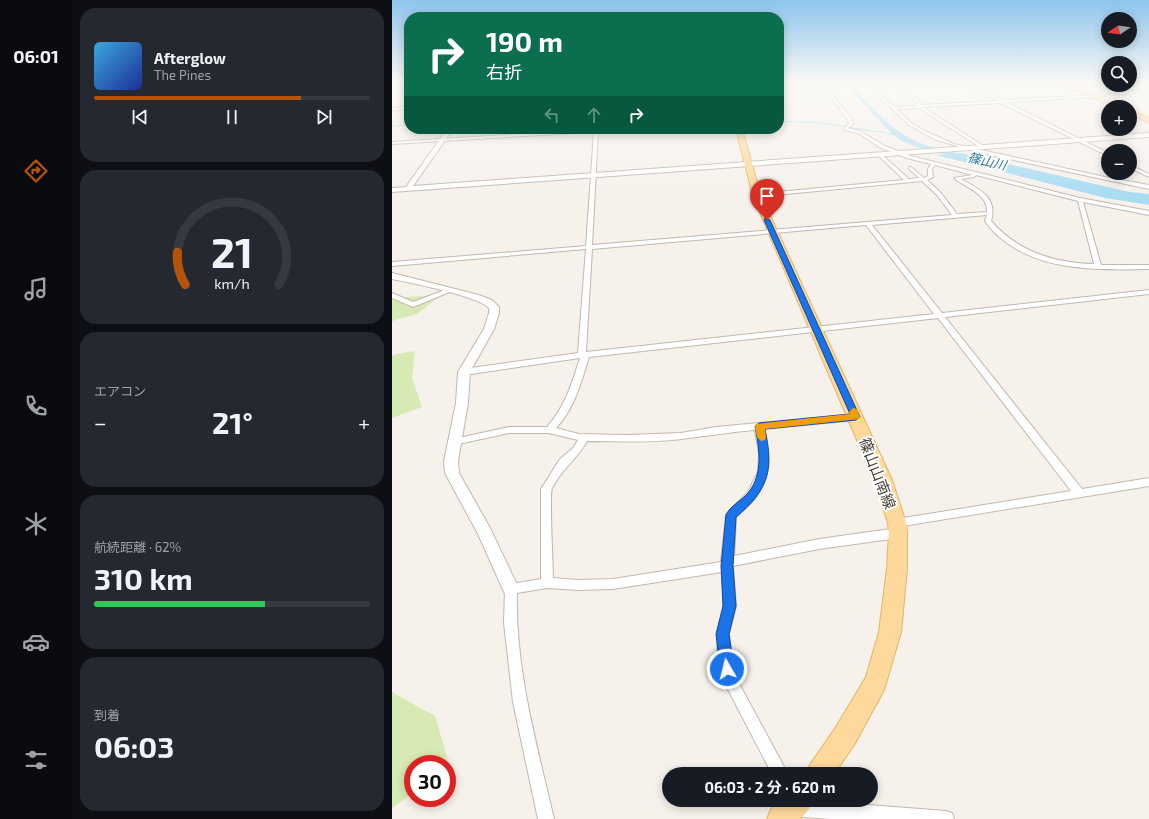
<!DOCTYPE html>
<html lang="ja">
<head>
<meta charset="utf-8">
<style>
  body { margin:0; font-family:"Exo 2","Noto Sans JP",sans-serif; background:#242831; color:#f1f3f6; height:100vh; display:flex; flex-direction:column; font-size:15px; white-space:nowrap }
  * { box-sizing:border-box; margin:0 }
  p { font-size:13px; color:#9ea1a6 }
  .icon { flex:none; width:22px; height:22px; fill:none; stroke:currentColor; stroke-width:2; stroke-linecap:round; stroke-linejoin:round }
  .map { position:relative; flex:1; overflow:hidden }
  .panel { display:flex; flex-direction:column; gap:8px; padding:8px; background:#0d0f14; width:320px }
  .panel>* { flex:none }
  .guide { position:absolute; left:12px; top:12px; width:380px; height:122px; border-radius:16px; box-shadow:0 2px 10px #0003; background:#0b6e4f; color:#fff; overflow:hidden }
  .needle { width:26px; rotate:257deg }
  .fabs { position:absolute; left:709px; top:12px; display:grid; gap:8px }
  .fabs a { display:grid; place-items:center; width:36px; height:36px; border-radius:50%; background:#171b24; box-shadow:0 2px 10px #0003; font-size:20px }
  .speed { position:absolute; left:12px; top:755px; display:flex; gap:8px; font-size:20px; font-weight:700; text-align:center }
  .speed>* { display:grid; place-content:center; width:52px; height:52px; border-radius:50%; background:#171b24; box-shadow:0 2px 10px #0003; line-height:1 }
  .speed .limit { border:6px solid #d22; background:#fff; color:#111 }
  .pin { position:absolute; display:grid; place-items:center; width:34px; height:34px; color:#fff; margin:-41px -17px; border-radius:50% 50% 50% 0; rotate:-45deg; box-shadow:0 0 4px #0007 }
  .pin .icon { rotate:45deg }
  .me { position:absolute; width:44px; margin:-22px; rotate:352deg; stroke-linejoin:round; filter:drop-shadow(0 0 3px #0008) }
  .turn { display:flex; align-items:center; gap:14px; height:84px; padding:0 16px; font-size:18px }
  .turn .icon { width:52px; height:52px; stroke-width:2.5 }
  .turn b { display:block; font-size:28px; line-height:34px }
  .lanes { display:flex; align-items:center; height:38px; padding:0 16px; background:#0003; justify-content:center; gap:20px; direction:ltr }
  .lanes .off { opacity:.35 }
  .big { font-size:30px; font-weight:700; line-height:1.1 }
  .panel .tile { flex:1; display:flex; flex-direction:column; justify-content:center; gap:6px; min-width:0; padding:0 14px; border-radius:16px; background:#242831 }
  .panel .dial { align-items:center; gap:0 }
  .dial svg { height:104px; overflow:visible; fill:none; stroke:#363941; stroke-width:7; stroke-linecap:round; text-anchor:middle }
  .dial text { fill:#f1f3f6; stroke:none }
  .song { display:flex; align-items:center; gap:12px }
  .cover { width:48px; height:48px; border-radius:6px; background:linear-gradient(135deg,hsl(200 70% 55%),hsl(230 70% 35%)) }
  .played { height:4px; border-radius:2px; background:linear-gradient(90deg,#b45309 75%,#363941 75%) }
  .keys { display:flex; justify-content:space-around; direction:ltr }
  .heat { display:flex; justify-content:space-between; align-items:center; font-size:22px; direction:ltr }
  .charge { height:6px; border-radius:3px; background:linear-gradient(90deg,#34c759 62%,#363941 0) }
  .trip { position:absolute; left:270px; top:767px; width:216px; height:40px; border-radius:20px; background:#171b24; box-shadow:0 2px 10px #0003; font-weight:700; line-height:40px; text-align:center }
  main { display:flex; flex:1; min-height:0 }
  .tabs { display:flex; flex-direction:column; width:72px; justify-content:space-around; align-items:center; background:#090b0e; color:#9ea1a6 }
  .tabs .icon { width:28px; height:28px }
  .tabs .selected { color:#b45309 }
  .tabs b { font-size:18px; color:#f1f3f6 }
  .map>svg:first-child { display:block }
  .green { fill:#d8eab3 }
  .water { fill:#a7dcf3 }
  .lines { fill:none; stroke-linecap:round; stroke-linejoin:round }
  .stream { stroke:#a7dcf3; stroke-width:1 }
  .river { fill:#a7dcf3; fill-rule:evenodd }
  .minor-casing { stroke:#c2b8ad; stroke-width:2 }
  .tertiary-casing { stroke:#c2b8ad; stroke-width:2 }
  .primary-casing { stroke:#e7b367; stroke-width:2 }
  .minor { fill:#fff; fill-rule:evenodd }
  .tertiary { fill:#fff; fill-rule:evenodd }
  .primary { fill:#ffd89b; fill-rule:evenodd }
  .route { fill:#1a73e8; stroke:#114b97 }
  .slow { fill:#f59e0b }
  .labels { text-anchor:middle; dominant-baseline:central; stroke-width:4; stroke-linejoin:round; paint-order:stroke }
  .far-water-label { font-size:13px; font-style:italic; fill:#297ba2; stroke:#fff }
  .street-label { font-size:15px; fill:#4b4138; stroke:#fff }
</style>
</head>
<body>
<main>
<nav class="tabs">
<b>06:01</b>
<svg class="icon selected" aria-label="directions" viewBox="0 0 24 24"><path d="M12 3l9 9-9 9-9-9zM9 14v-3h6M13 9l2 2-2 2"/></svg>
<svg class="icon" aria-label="music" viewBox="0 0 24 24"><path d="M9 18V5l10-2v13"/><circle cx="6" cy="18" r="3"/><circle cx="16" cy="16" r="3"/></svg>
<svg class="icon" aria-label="phone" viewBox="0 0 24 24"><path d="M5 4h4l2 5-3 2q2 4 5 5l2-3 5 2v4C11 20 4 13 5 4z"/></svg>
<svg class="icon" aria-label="climate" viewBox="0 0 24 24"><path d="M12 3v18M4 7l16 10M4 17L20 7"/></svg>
<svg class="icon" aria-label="car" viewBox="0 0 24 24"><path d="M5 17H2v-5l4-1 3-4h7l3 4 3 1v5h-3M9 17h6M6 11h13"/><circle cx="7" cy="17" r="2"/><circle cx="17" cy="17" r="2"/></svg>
<svg class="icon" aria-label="filters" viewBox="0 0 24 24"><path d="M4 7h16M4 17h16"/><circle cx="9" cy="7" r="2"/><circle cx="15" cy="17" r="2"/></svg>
</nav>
<section class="panel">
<div class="tile">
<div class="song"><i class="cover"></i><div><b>Afterglow</b><p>The Pines</p></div></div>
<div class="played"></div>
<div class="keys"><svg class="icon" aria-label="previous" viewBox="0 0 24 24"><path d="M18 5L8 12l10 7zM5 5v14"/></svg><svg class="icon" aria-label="pause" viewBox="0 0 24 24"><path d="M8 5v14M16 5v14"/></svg><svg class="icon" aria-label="next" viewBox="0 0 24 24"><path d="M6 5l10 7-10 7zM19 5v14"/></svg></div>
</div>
<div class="tile dial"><svg viewBox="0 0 100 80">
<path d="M14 69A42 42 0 1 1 86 69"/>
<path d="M14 69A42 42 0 0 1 8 44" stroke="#b45309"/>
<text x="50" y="56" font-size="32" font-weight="700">21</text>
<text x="50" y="72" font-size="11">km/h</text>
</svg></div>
<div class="tile"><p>エアコン</p>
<div class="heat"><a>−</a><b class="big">21°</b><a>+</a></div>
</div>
<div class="tile"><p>航続距離 · 62%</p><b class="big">310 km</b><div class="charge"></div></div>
<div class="tile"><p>到着</p><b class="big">06:03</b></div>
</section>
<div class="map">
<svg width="757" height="819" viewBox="0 0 757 819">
  <rect width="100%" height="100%" fill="#f6f1eb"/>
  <g class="green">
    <path d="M49 295 25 314 0 321V298Z"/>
    <path d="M23 351 20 378 30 407 0 418V355Z"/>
    <path d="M0 692 43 716 58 767 55 770V764H21V793L0 808Z"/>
  </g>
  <path class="water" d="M569 153 738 192 757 194V205L714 198 544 155Z"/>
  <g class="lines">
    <g class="stream">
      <path d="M0 93 17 92"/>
      <path d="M387 121 430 123 507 135"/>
      <path d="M0 126 17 125"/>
    </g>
    <path class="river" d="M452 84H458C474 100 495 125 515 137 534 148 561 152 583 157L584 159 580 161H577L528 148 510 141 500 134Z"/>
    <g class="minor-casing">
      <g id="minor">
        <path d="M426 84H430L435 87 460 120 461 124 456 128 468 131 493 146 519 156 688 198 757 211V215L691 202 709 265H757V269C706 270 645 272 605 235 600 231 597 226 593 221L595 215 480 225 550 313 757 290V294L553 317 690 489 757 478V486L505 527 501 526 500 523 501 520 505 519 679 491 546 318 197 357C189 382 183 408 164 428L187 434 236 435 289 433 324 427 464 414 467 415 469 417 464 420 372 429C377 455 380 474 364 497 359 504 351 511 344 517L342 556 427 539 506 528 510 530 512 533 510 536 506 538 427 549 341 566 344 606 337 634 340 659 343 676 396 774H380L330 678 326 659 325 634 332 606 330 572 221 589 186 590 155 588 125 593C123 670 145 745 162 819H146L121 702 112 623 113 589 115 585 119 584 149 579V489L168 459 181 448 186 440 157 433H117L62 445 59 444 57 442 59 440 62 439 117 427H155C173 407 180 383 188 358L72 375 68 372 72 369 186 353 194 249 0 266V262L194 246 202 132 0 144V142L209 129H231L206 132 200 245 560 215 545 195 530 181 363 197V195L365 194 512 180 487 156 489 154 517 179 527 178 517 169V167H519L532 178 536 176V169L539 164 515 158 489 148 466 133 452 130V128L457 124 456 120 432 88 387 90V88L429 86ZM543 165 581 175 562 178C573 188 596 193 595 212L565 214 549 193 535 180 541 177 540 169ZM584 175 686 201 702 264C662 263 626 252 599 221 606 197 587 189 569 179L582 177ZM474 225 542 314 194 352 200 249ZM363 430 367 453 366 472 356 492 334 515 329 562 221 579 186 580 161 578C161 565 157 495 160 488 169 470 186 458 195 441 226 441 259 443 290 439 315 436 338 432 363 430Z"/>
        <path d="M474 84H477L502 107 525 106 524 102 498 84H501L526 100 529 105 606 101 574 84H577L610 100 703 95 702 97 614 102 716 153V156L609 103 531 107 593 147 591 149 527 108 504 109 519 123 533 131 562 144 713 177 757 185V189L593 154 544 140 517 125Z"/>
        <path d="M17 107V109L0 110V108Z"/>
        <path d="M738 165 757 174V177L738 168Z"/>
        <path d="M58 288 61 290 60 291 21 307 0 298V293L21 302Z"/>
        <path d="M394 800H412L554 811 560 813 562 819H439L411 817 399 811Z"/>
      </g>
    </g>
    <g class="tertiary-casing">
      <g id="tertiary">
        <path d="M757 89V91L703 97 701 96Z"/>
        <path d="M55 129H61L21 186 757 133V137L0 192V188L14 187Z"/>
        <path d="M0 273 87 295 100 300 107 307V313L102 329 78 372 76 403 66 461 67 473 98 528 127 589 125 594 119 596 113 594 86 534 53 473 52 461 64 403 66 372 92 329 97 313V308C86 296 19 283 0 279Z"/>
      </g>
    </g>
    <g class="primary-casing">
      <g id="primary">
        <path d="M671 84H677L732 107H724L671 85Z"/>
        <path d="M738 109 757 118V123L738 113Z"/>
        <path d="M344 129H350L369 196 500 480 514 523 515 533V569L509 632 492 690 462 745 442 774H414L418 765 444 727 474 677 487 632 495 569 497 533 496 523 482 480 361 196Z"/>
        <path d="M389 800H421L417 809 408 819H375L379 809Z"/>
      </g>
    </g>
    <use href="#minor" class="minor"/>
    <use href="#tertiary" class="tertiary"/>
    <use href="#primary" class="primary"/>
  </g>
  <linearGradient id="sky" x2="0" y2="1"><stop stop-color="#8ec4ec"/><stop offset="0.42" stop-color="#fbf9f6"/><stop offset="1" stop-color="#fbf9f6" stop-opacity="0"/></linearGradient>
  <rect width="757" height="198" fill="url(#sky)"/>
  <path class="route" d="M373 218 378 220 468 417 464 420 373 429C378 454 381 475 364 497 359 504 351 511 344 517L341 566 344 606 337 634 342 669 340 673 335 675 330 673 328 669 324 634 331 606 329 566 334 515C338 506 349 501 356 493 372 473 367 449 363 426L367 423 458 414 372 220Z"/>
  <path class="slow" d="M461 408 465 409 468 417 467 419 373 429 374 437 373 440 369 441 365 437 363 426 364 424 458 414 457 412Z"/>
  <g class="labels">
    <g class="far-water-label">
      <text transform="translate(595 161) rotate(13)">篠山川</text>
    </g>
    <g class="street-label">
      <text transform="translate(486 473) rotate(69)">篠山山南線</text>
    </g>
  </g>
</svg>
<div class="fabs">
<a><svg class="needle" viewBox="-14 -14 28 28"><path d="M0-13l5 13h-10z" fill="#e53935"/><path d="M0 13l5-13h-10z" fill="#9ea1a6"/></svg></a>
<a><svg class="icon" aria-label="search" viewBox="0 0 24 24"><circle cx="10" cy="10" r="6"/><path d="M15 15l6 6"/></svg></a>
<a>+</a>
<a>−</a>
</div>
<div class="speed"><div class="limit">30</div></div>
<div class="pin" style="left:375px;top:220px;background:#d93025"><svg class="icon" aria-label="arrive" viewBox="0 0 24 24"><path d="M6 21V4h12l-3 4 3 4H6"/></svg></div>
<svg class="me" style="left:335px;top:669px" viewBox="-20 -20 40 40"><circle r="17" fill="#1a73e8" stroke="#fff" stroke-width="3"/><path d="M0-11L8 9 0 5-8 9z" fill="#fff"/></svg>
<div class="trip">06:03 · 2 分 · 620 m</div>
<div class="guide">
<div class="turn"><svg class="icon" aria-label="right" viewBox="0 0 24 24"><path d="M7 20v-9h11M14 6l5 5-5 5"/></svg><div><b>190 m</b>右折</div></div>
<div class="lanes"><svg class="icon off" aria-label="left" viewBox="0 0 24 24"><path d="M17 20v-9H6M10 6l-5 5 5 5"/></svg><svg class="icon off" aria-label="ahead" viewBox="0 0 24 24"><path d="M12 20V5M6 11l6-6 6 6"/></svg><svg class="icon" aria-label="right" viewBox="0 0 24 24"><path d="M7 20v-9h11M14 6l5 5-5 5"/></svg></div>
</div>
</div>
</main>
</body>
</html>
